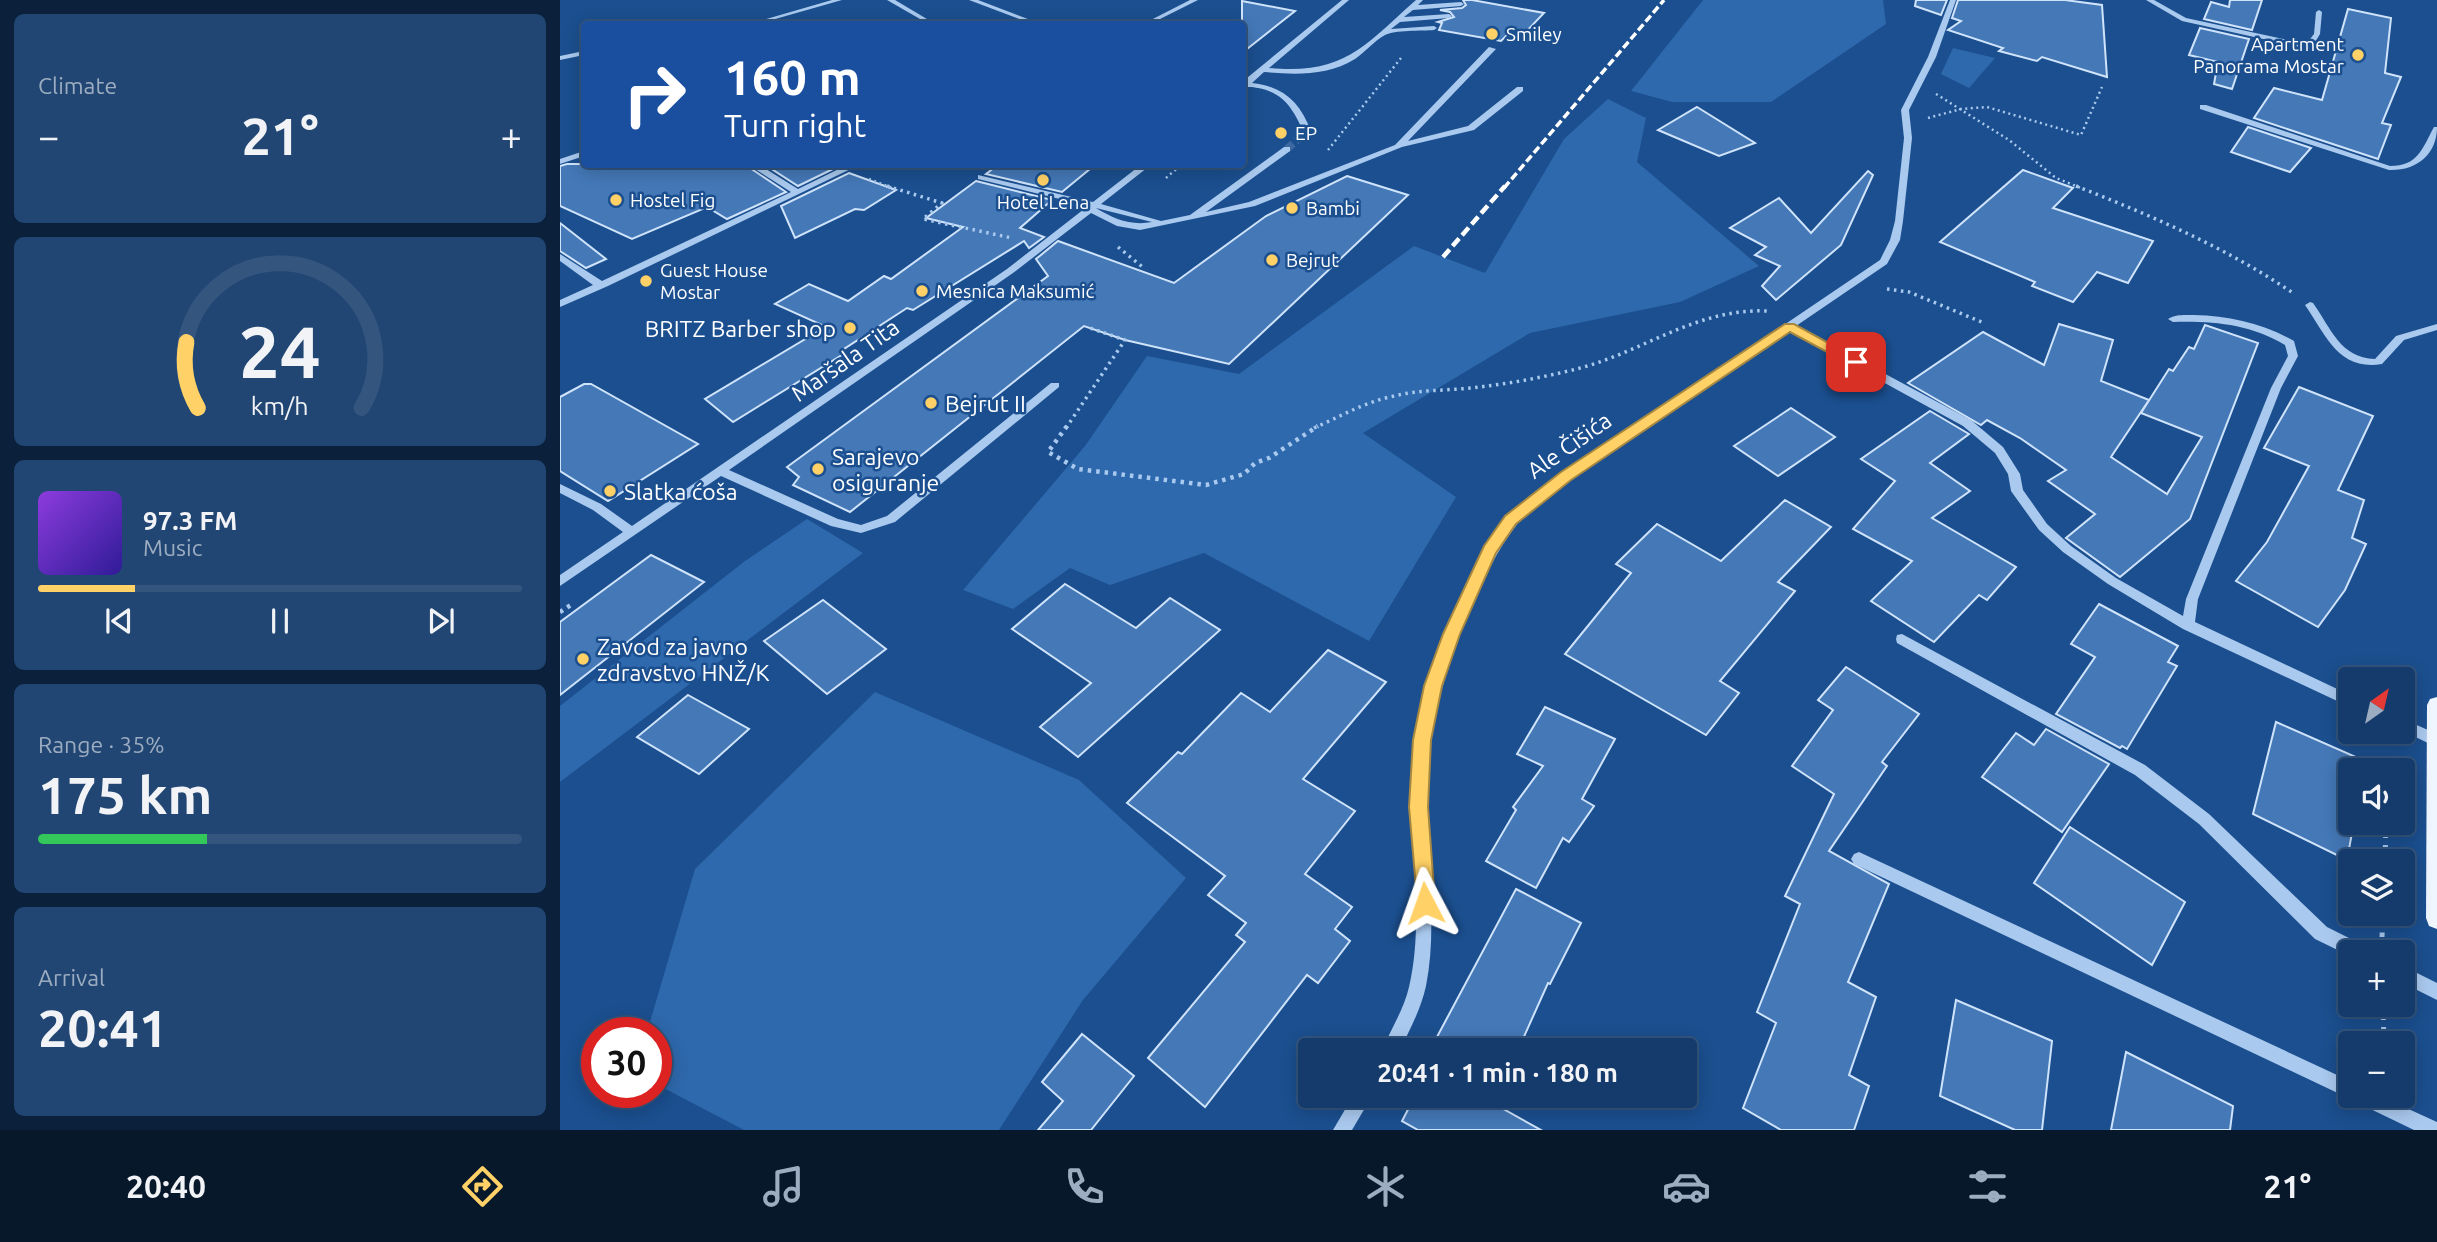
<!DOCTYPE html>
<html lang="en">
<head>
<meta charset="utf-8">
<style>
  body { margin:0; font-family:Ubuntu,sans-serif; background:#214673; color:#f1f3f6; height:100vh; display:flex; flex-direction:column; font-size:26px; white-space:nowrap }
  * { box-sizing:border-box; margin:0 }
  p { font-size:23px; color:#9dadc1 }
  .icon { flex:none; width:38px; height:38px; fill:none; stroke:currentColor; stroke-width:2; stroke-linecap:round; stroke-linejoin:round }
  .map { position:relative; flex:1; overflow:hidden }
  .details { display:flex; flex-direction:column; gap:14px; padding:14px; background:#0b203b; width:560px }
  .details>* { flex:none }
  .banner { position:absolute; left:21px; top:21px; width:665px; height:147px; border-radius:7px; box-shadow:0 4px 18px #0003,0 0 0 2px #33557e; background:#1a4fa0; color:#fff; overflow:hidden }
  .needle { width:46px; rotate:34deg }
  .buttons { position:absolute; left:1778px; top:667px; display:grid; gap:14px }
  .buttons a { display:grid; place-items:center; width:77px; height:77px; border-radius:7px; background:#143b6b; box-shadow:0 4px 18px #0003,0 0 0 2px #33557e; font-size:35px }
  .speed { position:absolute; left:21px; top:1017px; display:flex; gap:14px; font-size:35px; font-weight:700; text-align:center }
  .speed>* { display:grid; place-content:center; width:91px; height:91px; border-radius:50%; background:#143b6b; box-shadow:0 4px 18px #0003,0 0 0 2px #33557e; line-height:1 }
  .speed .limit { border:10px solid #d22; background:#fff; color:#111 }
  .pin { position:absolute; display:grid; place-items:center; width:60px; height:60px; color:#fff; margin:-30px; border-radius:14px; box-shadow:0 4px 10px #0006 }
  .me { position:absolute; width:77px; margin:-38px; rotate:356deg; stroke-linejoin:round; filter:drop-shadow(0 0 5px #0008) }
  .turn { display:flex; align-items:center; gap:24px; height:147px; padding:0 28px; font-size:32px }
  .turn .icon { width:91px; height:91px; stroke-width:2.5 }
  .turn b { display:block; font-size:49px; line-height:60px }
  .big { font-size:52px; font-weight:600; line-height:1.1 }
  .details .tile { flex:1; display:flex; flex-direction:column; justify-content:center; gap:10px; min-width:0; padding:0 24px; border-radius:10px; background:#214673 }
  .details .dial { align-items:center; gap:0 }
  .dial svg { height:182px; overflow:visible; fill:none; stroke:#33557e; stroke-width:7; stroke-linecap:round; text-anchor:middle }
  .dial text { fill:#f1f3f6; stroke:none }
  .song { display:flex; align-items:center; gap:21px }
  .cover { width:84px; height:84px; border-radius:10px; background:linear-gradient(135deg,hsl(270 70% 55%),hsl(250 70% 35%)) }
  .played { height:7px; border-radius:4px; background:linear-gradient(90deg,#ffd166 20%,#33557e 20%) }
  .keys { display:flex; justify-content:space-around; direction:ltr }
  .heat { display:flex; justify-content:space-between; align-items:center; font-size:38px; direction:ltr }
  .charge { height:10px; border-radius:5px; background:linear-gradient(90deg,#34c759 35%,#33557e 0) }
  .trip { position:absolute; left:738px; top:1038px; width:399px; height:70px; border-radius:7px; background:#143b6b; box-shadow:0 4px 18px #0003,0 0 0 2px #33557e; font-weight:600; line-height:70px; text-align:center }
  .tabs { display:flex; height:112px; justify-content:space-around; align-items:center; background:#08182b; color:#9dadc1 }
  .tabs .icon { width:49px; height:49px }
  .tabs .selected { color:#ffd166 }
  .tabs b { font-size:32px; color:#f1f3f6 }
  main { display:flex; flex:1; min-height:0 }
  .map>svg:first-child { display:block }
  .green { fill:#2e69ad }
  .building { fill:#4478b7; stroke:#cfe3fa; stroke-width:2 }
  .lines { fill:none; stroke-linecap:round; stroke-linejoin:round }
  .minor-tunnel { stroke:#3d69a0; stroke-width:8; stroke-dasharray:8 3.5; stroke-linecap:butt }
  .path-far3 { stroke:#a9c9ee; stroke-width:2.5; stroke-dasharray:2 3.5; stroke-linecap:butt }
  .path-far2 { stroke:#a9c9ee; stroke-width:3.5; stroke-dasharray:2.5 4.5; stroke-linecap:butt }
  .path-far1 { stroke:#a9c9ee; stroke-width:4.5; stroke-dasharray:3.5 5; stroke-linecap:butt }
  .path { stroke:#a9c9ee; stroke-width:5; stroke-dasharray:4.5 7; stroke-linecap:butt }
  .minor { fill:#a9c9ee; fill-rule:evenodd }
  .major { fill:#f0f6ff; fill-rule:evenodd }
  .rail-far1 { stroke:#fff; stroke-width:3.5; stroke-dasharray:8 3.5; stroke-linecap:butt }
  .rail { stroke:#fff; stroke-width:4.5; stroke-dasharray:10 4.5; stroke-linecap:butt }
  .route { fill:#ffd166; stroke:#a68842; stroke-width:2 }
  .poi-dot { fill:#ffd166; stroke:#1b4f8f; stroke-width:2.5 }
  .labels { text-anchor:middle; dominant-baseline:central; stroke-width:5; stroke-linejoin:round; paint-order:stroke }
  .far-poi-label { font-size:19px; fill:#fff; stroke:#1b4f8f; text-anchor:start }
  .poi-label { font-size:23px; fill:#fff; stroke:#1b4f8f; text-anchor:start }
  .street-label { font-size:23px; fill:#fff; stroke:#1b4f8f }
</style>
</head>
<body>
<main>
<section class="details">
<div class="tile"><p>Climate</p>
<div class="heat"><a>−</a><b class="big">21°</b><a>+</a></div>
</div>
<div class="tile dial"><svg viewBox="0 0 100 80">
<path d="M14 69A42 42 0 1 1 86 69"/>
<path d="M14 69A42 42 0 0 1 9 40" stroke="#ffd166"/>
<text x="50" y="56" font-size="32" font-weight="700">24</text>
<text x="50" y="72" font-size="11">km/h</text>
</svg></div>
<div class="tile">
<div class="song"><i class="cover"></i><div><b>97.3 FM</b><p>Music</p></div></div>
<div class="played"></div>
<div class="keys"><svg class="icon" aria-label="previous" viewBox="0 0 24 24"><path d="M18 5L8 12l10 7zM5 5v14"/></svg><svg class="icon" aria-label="pause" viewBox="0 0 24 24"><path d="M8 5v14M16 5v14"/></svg><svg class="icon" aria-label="next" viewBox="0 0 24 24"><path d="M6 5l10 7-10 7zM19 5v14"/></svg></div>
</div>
<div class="tile"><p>Range · 35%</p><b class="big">175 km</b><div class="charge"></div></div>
<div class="tile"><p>Arrival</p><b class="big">20:41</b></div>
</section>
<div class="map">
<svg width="1877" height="1130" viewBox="0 0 1877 1130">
  <rect width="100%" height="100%" fill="#1b4f8f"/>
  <g class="green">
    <path d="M1143 0H1323L1326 24 1211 102H1112L1071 91Z"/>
    <path d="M1393 48 1435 58 1409 88 1381 74Z"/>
    <path d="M1048 99 1086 118 1077 162 1199 266 1120 302 970 333 803 433 896 497 809 641 644 553 550 585 510 568 453 609 403 590 525 446 587 356 679 374 854 246 925 273 1004 139Z"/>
    <path d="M247 519 303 553 0 782V706L185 561Z"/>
    <path d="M315 692 519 780 626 878 523 1000 439 1130H184L96 1084V1032H87L135 869Z"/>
  </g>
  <g class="building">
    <path d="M903 0H912L984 13 960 38 947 35 941 41 879 30 882 23 878 22 894 17 890 12 880 10 902 8 906 5Z"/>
    <path d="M1356 0H1387L1381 15 1355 6Z"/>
    <path d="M1398 0H1505L1542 5 1547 77 1482 57 1477 61 1439 51 1443 48 1388 30 1401 21 1392 18Z"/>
    <path d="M1670 0H1702L1692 30 1644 19 1651 2 1669 7Z"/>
    <path d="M682 1 735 11 682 53Z"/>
    <path d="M1788 9 1831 18 1825 73 1841 77 1822 123 1831 125 1818 159 1694 118 1714 88 1762 100Z"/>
    <path d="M1640 28 1689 39 1672 89 1654 84 1658 62 1629 55Z"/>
    <path d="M1137 107 1195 143 1159 156 1098 130Z"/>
    <path d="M1688 127 1751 148 1730 172 1671 152Z"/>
    <path d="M7 164H184L226 192 167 219 147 207 72 239 0 206V166Z"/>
    <path d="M204 164H265L275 168 238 186Z"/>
    <path d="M439 164H536L502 192 426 174Z"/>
    <path d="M1463 170 1513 188 1493 208 1593 241 1568 283 1537 272 1513 302 1472 286 1475 282 1380 242Z"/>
    <path d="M1308 171 1313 175 1281 245 1216 300 1202 286 1220 266 1195 255 1206 247 1170 228 1219 198 1251 233Z"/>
    <path d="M289 173 336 190 304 210 295 209 235 238 221 206Z"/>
    <path d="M787 176 848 195 669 364 565 340 524 326 290 512 233 485 239 477 227 467 488 276 476 259 498 241 614 283 706 216Z"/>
    <path d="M416 181 492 200 460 228 484 237 469 248 464 241 353 310 347 308 281 351 285 353 173 422 145 399 262 329 259 328 262 325 215 304 249 284 288 301 324 276 331 279 403 227 366 218Z"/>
    <path d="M0 223 46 259 26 268 0 251Z"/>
    <path d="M1499 324 1553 340 1541 381 1589 400 1551 457 1607 494 1642 437 1581 413 1609 369 1613 371 1629 347 1634 349 1645 325 1698 343 1630 519 1560 577 1506 538 1535 514 1488 481 1506 470 1460 438 1427 420 1421 425 1348 383 1423 332 1484 365Z"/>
    <path d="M24 384H31L138 444 48 501 0 471V397Z"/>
    <path d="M1739 387 1813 416 1778 490 1804 500 1792 538 1806 544 1785 590 1758 627 1676 581 1707 542 1749 466 1704 448Z"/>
    <path d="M1231 408 1275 437 1218 476 1174 446Z"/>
    <path d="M1370 411 1409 434 1370 463 1410 491 1372 518 1456 567 1427 600 1419 595 1374 642 1311 601 1352 561 1293 529 1335 481 1301 459Z"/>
    <path d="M1225 500 1271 527 1218 582 1235 591 1160 681 1179 693 1146 735 1005 654 1071 573 1056 564 1097 524 1161 561Z"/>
    <path d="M91 555 144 582 0 695V622Z"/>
    <path d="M505 584 576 628 610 598 660 630 518 757 480 727 531 683 452 629Z"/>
    <path d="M263 600 326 649 267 694 204 641Z"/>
    <path d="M1539 604 1618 646 1608 662 1617 666 1567 749 1562 746 1560 748 1496 714 1535 657 1511 644Z"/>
    <path d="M768 650 826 682 743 779 795 811 745 874 792 907 775 929 790 941 758 983 747 975 645 1107 588 1058 685 942 676 935 686 923 648 895 665 876 567 803 618 752 622 754 681 693 710 712Z"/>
    <path d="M1286 667 1359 714 1322 762 1327 766 1269 851 1329 884 1288 982 1316 997 1289 1075 1309 1086 1294 1130H1221L1183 1108 1216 1023 1197 1012 1240 904 1225 896 1274 794 1232 766 1273 710 1258 700Z"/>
    <path d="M128 695 189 729 139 774 77 737Z"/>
    <path d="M985 707 1055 739 1022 799 1034 806 1009 842 1003 838 976 888 926 861 956 810 953 807 983 766 957 754Z"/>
    <path d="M1716 722 1805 761 1803 770H1790V822H1794L1787 860 1693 814Z"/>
    <path d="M1486 729 1549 764 1502 832 1422 777 1456 733 1474 745Z"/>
    <path d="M1510 827 1625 902 1592 965 1474 883Z"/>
    <path d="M956 889 1021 923 990 984 988 983 958 1050H870Z"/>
    <path d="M1396 1000 1492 1041 1482 1130H1455L1380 1096Z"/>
    <path d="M522 1034 574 1076 531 1130H478L503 1101 482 1082Z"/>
    <path d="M1566 1052 1673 1106 1670 1130H1551Z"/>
    <path d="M855 1096H920L981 1130H858L842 1121Z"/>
  </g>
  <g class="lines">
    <path class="minor-tunnel" d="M727 149 747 131"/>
    <g class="path-far3">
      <path d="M1376 94 1449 140 1496 178 1521 188"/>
      <path d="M1368 118 1401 109 1427 107 1521 135 1542 87"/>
      <path d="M768 150 841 58"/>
      <path d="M606 178 622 164"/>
      <path d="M309 179 332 188"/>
    </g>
    <g class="path-far2">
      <path d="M327 186 382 203 363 219 452 238"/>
      <path d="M1516 186C1592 216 1665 247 1733 293"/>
      <path d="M558 247 585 269"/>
      <path d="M1327 289 1349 292 1424 323"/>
      <path d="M506 428 565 340 527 327"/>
      <path d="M754 428C781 416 805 402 834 396 861 389 891 391 919 387 954 383 990 376 1024 367 1087 349 1139 308 1207 311"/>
    </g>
    <g class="path-far1">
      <path d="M507 426 488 452 518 469 646 485 684 474 695 463 709 458 758 426"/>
      <path d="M0 612 14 603"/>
    </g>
    <g class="path">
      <path d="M1825 861 1826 822"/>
      <path d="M1822 937 1823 914"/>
      <path d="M1823 1004 1824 1043"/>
    </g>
    <g class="minor">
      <path d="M272 0H282L198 24H189Z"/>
      <path d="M327 0H335L372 22 367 23Z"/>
      <path d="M409 0H418L481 24H473Z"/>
      <path d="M630 0H638L590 24H583Z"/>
      <path d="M782 0H789L709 68C785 75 804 46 856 0H863L858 5 901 2 904 4 901 6 853 10 844 17 889 14 892 16 889 18 840 22 831 29 874 26 877 28 874 30C862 31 834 30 825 35 814 41 805 52 795 59 767 76 735 75 704 72L692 83C723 86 740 102 751 131L744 133C734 111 725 93 698 88 692 87 688 86 682 89V82Z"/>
      <path d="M1390 0H1396L1376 57 1349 110 1352 138 1343 221 1340 240 1327 264 1236 326 1411 420 1443 447 1460 474 1463 490 1487 524 1511 546 1556 578 1623 616 1626 599 1711 388 1728 356 1725 345C1689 324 1654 321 1613 322L1608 319C1615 314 1625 315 1634 315 1670 316 1702 323 1734 341L1738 356 1721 388 1638 599 1635 622 1790 695V707L1623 629 1548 584 1503 552 1479 530 1451 491 1448 474 1435 453 1403 426 1230 331 973 506C946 534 930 565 914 600 885 666 866 733 866 806 866 866 878 926 866 986 861 1009 850 1029 840 1050H822C831 1029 844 1009 849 987 863 927 852 867 852 807 852 733 873 664 903 598 919 561 936 528 965 500L1320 260 1330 240 1335 221 1344 138 1341 110 1368 57Z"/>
      <path d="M1586 0H1594L1626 18 1746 44 1754 34 1756 12 1759 10 1762 12 1760 34 1751 49H1748L1622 21Z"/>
      <path d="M929 47 936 49 848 141 908 126 957 87H963V91L914 130 842 147 695 206 580 230 557 226 531 213 453 273 169 470 278 519 301 525 327 516 491 383H499V387L335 522 301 533 271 526 161 476 0 586V575L63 532 33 510 0 493V484L41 504 72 526 447 269 528 206 418 179V175L533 202 582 164H592L541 204 601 221 630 215 724 147H730V151L646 212 689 202 835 145ZM536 208 592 222C571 226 554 219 536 208Z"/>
      <path d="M24 51V55L0 60V56Z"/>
      <path d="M1640 105H1646L1830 166C1858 166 1862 149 1874 127H1877C1877 155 1856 171 1829 170L1640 109Z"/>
      <path d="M24 151V156L0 164V159Z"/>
      <path d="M187 164H198L238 189 289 164H301L48 286 0 307V300L33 285 0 261V254L42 281 231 192Z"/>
      <path d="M1750 302 1753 303C1771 328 1780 358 1815 359L1836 336 1877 324V330L1844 340 1822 364C1778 371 1766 335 1745 305Z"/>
      <path d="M1342 634 1585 765 1649 814 1767 927 1805 946 1807 952H1790V956L1755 939 1639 824 1575 775 1337 643 1336 639 1337 635Z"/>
      <path d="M1843 719 1877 734V745L1870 744 1843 731Z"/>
      <path d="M1299 852 1790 1081V1096H1820L1877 1122V1130H1854L1796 1102 1794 1097 1790 1099 1784 1096 1294 864 1291 859 1294 854Z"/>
      <path d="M1843 966 1877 983V1000L1843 983Z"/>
      <path d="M793 1096H812L792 1130H773Z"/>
    </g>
    <path class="major" d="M1877 697V929L1869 926 1866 918 1867 705 1870 699Z"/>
    <path class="rail-far1" d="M944 188 1104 0"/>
    <path class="rail" d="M883 257 945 186"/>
  </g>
  <path class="route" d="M1225 324H1234L1303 362 1291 365 1230 332 1011 480 956 524 936 553 900 634 882 686 871 740 868 807 875 903 872 910 865 913 858 910 849 807 853 740 864 686 883 634 924 546 945 516 1001 472Z"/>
  <g class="poi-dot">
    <circle cx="932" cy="34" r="7"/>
    <circle cx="1798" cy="55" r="7"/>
    <circle cx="721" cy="133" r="7"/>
    <circle cx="483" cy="180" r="7"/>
    <circle cx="56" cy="200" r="7"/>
    <circle cx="732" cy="208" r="7"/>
    <circle cx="712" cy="260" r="7"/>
    <circle cx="86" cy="281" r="7"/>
    <circle cx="362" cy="291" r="7"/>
    <circle cx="290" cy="328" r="7"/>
    <circle cx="371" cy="403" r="7"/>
    <circle cx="258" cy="469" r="7"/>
    <circle cx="50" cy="491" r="7"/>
    <circle cx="23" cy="659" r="7"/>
  </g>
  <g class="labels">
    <g class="far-poi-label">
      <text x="946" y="34">Smiley</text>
      <text x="1784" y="44" text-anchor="end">Apartment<tspan x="1784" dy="22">Panorama Mostar</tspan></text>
      <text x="735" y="133">EP</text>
      <text x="70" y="200">Hostel Fig</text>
      <text x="483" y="202" text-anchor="middle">Hotel Lena</text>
      <text x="746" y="208">Bambi</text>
      <text x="726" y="260">Bejrut</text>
      <text x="100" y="270">Guest House<tspan x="100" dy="22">Mostar</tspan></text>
      <text x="376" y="291">Mesnica Maksumić</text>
    </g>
    <g class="poi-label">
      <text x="276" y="328" text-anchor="end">BRITZ Barber shop</text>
      <text x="385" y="403">Bejrut II</text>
      <text x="272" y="456">Sarajevo<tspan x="272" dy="26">osiguranje</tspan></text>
      <text x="64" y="491">Slatka ćoša</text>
      <text x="37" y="646">Zavod za javno<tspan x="37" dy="26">zdravstvo HNŽ/K</tspan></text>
    </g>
    <g class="street-label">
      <text transform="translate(285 360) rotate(-35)">Maršala Tita</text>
      <text transform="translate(1009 445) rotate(-35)">Ale Čišića</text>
    </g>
  </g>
</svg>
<div class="buttons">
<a><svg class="needle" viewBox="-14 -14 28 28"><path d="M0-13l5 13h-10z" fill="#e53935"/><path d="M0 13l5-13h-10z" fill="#9dadc1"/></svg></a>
<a><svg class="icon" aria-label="sound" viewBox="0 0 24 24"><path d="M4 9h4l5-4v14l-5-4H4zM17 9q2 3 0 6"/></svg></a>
<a><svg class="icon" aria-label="layers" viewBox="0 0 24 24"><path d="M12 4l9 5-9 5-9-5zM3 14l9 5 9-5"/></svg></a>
<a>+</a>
<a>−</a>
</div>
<div class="speed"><div class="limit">30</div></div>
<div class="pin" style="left:1296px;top:362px;background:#d93025"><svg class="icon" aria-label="arrive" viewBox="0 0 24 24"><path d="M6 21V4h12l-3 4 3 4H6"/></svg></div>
<svg class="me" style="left:865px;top:903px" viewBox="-20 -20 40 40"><path d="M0-17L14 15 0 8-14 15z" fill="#ffd166" stroke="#fff" stroke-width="4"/></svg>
<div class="trip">20:41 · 1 min · 180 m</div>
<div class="banner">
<div class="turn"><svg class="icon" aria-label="right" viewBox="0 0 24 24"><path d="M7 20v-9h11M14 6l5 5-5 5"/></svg><div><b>160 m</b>Turn right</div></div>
</div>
</div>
</main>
<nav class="tabs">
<b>20:40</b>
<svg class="icon selected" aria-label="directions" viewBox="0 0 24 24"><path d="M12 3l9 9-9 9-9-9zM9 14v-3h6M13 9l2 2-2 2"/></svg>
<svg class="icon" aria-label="music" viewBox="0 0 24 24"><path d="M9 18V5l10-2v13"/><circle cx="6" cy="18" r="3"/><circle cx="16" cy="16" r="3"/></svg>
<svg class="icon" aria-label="phone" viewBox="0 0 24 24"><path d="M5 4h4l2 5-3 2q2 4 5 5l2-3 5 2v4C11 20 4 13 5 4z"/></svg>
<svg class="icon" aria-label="climate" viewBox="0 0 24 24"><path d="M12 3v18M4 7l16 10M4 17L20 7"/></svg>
<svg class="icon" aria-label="car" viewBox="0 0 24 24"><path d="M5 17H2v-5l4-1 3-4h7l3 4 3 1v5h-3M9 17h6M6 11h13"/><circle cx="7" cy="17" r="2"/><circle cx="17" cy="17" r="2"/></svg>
<svg class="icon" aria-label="filters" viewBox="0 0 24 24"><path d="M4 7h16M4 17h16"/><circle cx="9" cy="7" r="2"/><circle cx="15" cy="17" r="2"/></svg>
<b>21°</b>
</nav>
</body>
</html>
